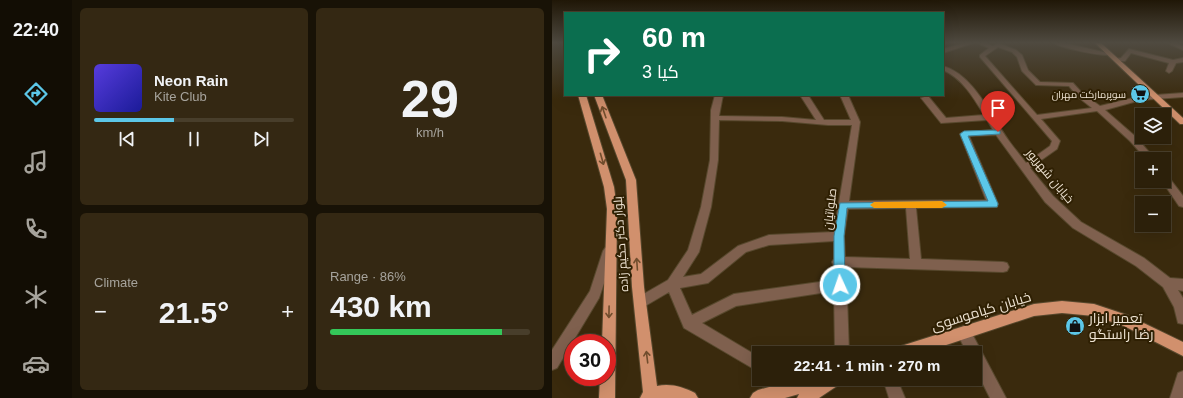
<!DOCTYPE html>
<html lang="en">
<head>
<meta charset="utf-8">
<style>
  body { margin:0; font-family:Arial,Cairo,sans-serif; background:#342813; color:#f1f3f6; height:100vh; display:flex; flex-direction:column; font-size:15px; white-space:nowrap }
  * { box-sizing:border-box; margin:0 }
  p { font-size:13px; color:#a6a39c }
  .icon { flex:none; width:22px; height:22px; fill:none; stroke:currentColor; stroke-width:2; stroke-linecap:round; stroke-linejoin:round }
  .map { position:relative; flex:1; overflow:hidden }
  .details { display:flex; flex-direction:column; gap:8px; padding:8px; background:#181206; width:480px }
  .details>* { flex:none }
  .top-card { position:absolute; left:12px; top:12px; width:380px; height:84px; border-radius:0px; box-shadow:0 4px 16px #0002,0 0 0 1px #483e2b; background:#0b6e4f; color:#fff; overflow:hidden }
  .tools { position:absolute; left:583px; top:108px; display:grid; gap:8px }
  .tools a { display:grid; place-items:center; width:36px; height:36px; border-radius:0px; background:#2c200a; box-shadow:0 4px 16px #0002,0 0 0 1px #483e2b; font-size:20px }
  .speed { position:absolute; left:12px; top:334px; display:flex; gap:8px; font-size:20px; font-weight:700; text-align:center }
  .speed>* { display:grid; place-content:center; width:52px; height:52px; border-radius:50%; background:#2c200a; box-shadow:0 4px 16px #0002,0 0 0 1px #483e2b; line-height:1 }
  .speed .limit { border:6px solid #d22; background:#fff; color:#111 }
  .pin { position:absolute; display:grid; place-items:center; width:34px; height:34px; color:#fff; margin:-41px -17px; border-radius:50% 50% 50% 0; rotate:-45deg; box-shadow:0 0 4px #0007 }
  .pin .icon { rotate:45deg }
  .me { position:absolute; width:44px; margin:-22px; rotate:357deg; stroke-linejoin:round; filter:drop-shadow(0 0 3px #0008) }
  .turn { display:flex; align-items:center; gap:14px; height:84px; padding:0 12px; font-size:18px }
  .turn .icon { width:52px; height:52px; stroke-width:2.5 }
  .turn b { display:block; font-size:28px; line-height:34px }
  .big { font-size:30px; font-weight:600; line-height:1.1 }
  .details .widget { flex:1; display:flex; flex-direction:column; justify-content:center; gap:6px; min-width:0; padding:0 14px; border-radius:6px; background:#342813 }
  .details .dial { align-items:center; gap:0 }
  .dial b { font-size:52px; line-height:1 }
  .song { display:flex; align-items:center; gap:12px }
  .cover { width:48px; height:48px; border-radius:6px; background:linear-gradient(135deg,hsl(250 70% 55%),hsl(240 70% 35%)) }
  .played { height:4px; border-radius:2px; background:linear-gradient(90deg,#5cc7e8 40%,#483e2b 40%) }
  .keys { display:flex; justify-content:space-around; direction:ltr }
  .heat { display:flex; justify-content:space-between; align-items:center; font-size:22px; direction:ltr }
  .charge { height:6px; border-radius:3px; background:linear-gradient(90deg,#34c759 86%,#483e2b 0) }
  .details .tiles { flex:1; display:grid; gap:8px; grid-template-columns:repeat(2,1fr) }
  .trip { position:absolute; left:200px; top:346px; width:230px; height:40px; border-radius:0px; background:#2c200a; box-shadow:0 4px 16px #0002,0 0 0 1px #483e2b; font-weight:600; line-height:40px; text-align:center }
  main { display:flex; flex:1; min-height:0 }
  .tabs { display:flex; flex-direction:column; width:72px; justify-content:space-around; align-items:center; background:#120d04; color:#a6a39c }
  .tabs .icon { width:28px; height:28px }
  .tabs .current { color:#5cc7e8 }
  .tabs b { font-size:18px; color:#f1f3f6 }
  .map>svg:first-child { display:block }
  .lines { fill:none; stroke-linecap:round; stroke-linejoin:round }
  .minor-casing { stroke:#57482d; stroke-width:2 }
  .major-casing { stroke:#57482d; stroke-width:2 }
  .minor { fill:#7f604e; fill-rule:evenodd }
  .major { fill:#d1906d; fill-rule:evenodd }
  .oneway { stroke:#704d2d }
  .route { fill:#5cc7e8; stroke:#3c8197 }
  .slow { fill:#f59e0b }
  .labels { text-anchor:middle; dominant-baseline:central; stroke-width:4; stroke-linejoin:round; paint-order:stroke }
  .far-poi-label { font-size:10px; fill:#efe4d4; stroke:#2f2003; text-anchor:end }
  .street-label { font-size:12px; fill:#efe4d4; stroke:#2f2003 }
  .near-street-label { font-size:14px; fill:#efe4d4; stroke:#2f2003 }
  .near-poi-label { font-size:14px; fill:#efe4d4; stroke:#2f2003; text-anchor:start }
</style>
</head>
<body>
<main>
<nav class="tabs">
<b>22:40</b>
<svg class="icon current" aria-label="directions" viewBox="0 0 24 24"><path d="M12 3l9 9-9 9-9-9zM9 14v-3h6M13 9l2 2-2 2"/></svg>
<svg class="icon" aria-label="music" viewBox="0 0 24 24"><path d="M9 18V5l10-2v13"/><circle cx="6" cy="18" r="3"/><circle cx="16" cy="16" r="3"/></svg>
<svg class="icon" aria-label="phone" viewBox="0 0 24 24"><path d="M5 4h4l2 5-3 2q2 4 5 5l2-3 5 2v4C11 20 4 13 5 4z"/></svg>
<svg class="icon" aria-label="climate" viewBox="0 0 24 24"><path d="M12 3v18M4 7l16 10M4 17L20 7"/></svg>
<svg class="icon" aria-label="car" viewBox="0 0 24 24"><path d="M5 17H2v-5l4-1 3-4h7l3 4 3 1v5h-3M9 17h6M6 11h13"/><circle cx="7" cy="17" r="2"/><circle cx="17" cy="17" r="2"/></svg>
</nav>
<section class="details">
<div class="tiles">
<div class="widget">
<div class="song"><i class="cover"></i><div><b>Neon Rain</b><p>Kite Club</p></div></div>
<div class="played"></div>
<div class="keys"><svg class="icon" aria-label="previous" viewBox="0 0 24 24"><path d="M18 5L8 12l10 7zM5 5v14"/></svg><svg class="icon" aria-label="pause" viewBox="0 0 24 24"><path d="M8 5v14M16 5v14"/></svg><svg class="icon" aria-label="next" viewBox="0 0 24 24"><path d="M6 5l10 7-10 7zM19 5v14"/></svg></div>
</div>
<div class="widget dial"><b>29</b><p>km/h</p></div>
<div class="widget"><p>Climate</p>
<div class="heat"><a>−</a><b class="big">21.5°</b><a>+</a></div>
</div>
<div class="widget"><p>Range · 86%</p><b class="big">430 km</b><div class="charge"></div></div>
</div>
</section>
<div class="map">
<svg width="631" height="398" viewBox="0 0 631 398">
  <rect width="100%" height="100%" fill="#3a2a0d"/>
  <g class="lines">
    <g class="minor-casing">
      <g id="minor">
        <path d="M412 43H421L391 53V49Z"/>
        <path d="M426 43H434L441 46 446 43 464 50 470 55 476 70 488 82 521 83 531 94 548 106 589 96 631 93V97L589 100 553 110 584 137 603 159H594L578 141 545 111 489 119 508 141 505 149 478 168 501 196 529 222 592 258 618 278 631 279V291L626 290 631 298V324L626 323 622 307 611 287 584 266 521 228 493 202 444 135 417 136 446 204 445 207 364 208 369 259 451 262 455 263 457 267 455 271 451 272 294 267 297 353H283L282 291 184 306 150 323 207 357V372L132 328 117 292 88 309 83 307 82 303 83 299 116 280 136 250 149 207 158 160 159 110 163 95H171L167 116 230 117 264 120 248 95H256L272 120H299L288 95H296L308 122 297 201 434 200 408 134 412 132 441 130 435 120 389 123 369 98 376 96 394 118 432 115C422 98 410 78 391 70V66C422 75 439 116 457 141 462 148 468 155 474 163L498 146 500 141 428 57V55L437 48ZM446 47 460 52 465 57 470 71 484 85 517 86 526 97 540 108 485 115 433 56ZM167 120 230 121 276 125H300L282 232 217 235 186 246 149 274 131 277 147 252 159 207 166 160ZM354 208 358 259 293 257 292 236 296 209ZM282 241V259L280 262 282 266V280L182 294 140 315 128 288 156 283 194 252 217 245Z"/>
        <path d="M502 43H512L560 54C554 58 509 48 502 43Z"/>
        <path d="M616 43H624L631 46V50Z"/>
        <path d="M577 49 621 60 631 58V62L624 63 620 71 617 73 614 71 617 63 579 53 573 61H562V59L569 58Z"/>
        <path d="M612 174 615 175 631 196V207L627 206 610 181H612Z"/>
        <path d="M57 246 61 248 63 251 47 298 5 368 0 370V350L38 291 51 251 53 248Z"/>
        <path d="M412 326 417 328 454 398H438L423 368V353H415L405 333 407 328Z"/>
        <path d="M631 371V398H618L626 373Z"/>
        <path d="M222 379C232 379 246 376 251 387L248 392 243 395 224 384Z"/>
        <path d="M331 379H345L353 398H337Z"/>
      </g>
    </g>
    <g class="major-casing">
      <g id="major">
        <path d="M543 43H549L631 118V124H628Z"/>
        <path d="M26 95H34L62 187 65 209 63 398H47L48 377H55V343H50L55 209 52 187Z"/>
        <path d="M42 95H50L84 180 92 287 105 386C119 383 131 387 143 393L146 398H88L91 392 80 287 74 180Z"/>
        <path d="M510 301 542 304 575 315 631 342V356L572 326 542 316 510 313 482 316 370 353H342L344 348 349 346 482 304Z"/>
        <path d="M246 379H290L288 384 267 398H245L247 394 233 398H198L201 393 206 390Z"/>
      </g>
    </g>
    <use href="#minor" class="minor"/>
    <use href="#major" class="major"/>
  </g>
  <defs><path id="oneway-shaft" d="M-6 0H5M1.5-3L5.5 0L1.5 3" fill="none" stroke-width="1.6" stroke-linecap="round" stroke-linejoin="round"/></defs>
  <g class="oneway">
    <use href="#oneway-shaft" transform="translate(52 112) rotate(-109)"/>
    <use href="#oneway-shaft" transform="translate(50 159) rotate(74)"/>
    <use href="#oneway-shaft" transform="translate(85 264) rotate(-94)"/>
    <use href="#oneway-shaft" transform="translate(57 312) rotate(91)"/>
    <use href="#oneway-shaft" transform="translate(95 357) rotate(-97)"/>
  </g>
  <linearGradient id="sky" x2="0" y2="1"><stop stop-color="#201707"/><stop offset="0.43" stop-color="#4f4a40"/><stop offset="1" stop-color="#4f4a40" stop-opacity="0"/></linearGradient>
  <rect width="631" height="99" fill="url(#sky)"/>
  <path class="route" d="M446 130 448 131V134L416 136 446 204 445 207 295 208 292 236 293 285 292 288 288 290 284 288 282 285V236L288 203 436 201 408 134 412 131Z"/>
  <path class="slow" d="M390 201 395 205 390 208H322L318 205 322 202Z"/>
  <defs>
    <g id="supermarket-disc" transform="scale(1)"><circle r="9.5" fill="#5cc7e8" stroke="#2f2003"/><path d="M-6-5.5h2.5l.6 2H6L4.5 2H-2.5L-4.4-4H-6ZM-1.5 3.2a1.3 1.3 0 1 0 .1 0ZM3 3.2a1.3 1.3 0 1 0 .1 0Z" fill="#111"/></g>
    <g id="shop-disc" transform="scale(1)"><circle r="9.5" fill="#5cc7e8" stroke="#2f2003"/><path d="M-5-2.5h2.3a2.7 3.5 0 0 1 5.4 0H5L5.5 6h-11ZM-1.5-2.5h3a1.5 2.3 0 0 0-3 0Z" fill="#111"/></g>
  </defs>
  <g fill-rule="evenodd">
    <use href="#supermarket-disc" x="588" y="94"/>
    <use href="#shop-disc" x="523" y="326"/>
  </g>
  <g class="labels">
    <g class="far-poi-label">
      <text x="574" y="94">سوپرمارکت مهران</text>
    </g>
    <g class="street-label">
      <text transform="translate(498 176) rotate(50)">خیابان شهریور</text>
      <text transform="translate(278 209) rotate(-83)">صلواتیان</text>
      <text transform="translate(69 244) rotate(-94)">بلوار دکتر حکیم زاده</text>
    </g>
    <g class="near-street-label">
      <text transform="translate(429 311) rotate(-17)">خیابان کیاموسوی</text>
    </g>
    <g class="near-poi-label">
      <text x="537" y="318">تعمیر ابزار<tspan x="537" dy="16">رضا راستگو</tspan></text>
    </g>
  </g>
</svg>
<div class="tools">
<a><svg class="icon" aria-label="layers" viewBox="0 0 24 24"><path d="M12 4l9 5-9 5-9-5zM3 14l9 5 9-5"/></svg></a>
<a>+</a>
<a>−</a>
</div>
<div class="speed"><div class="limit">30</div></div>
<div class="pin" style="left:446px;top:132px;background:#d93025"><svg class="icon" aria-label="arrive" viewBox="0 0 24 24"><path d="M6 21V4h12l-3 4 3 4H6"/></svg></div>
<svg class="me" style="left:288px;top:285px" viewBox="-20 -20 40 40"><circle r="17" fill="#5cc7e8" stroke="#fff" stroke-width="3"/><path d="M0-11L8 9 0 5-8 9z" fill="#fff"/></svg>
<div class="trip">22:41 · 1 min · 270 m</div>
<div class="top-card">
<div class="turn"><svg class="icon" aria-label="right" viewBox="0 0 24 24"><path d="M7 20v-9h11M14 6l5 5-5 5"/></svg><div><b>60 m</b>کیا 3</div></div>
</div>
</div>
</main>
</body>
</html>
